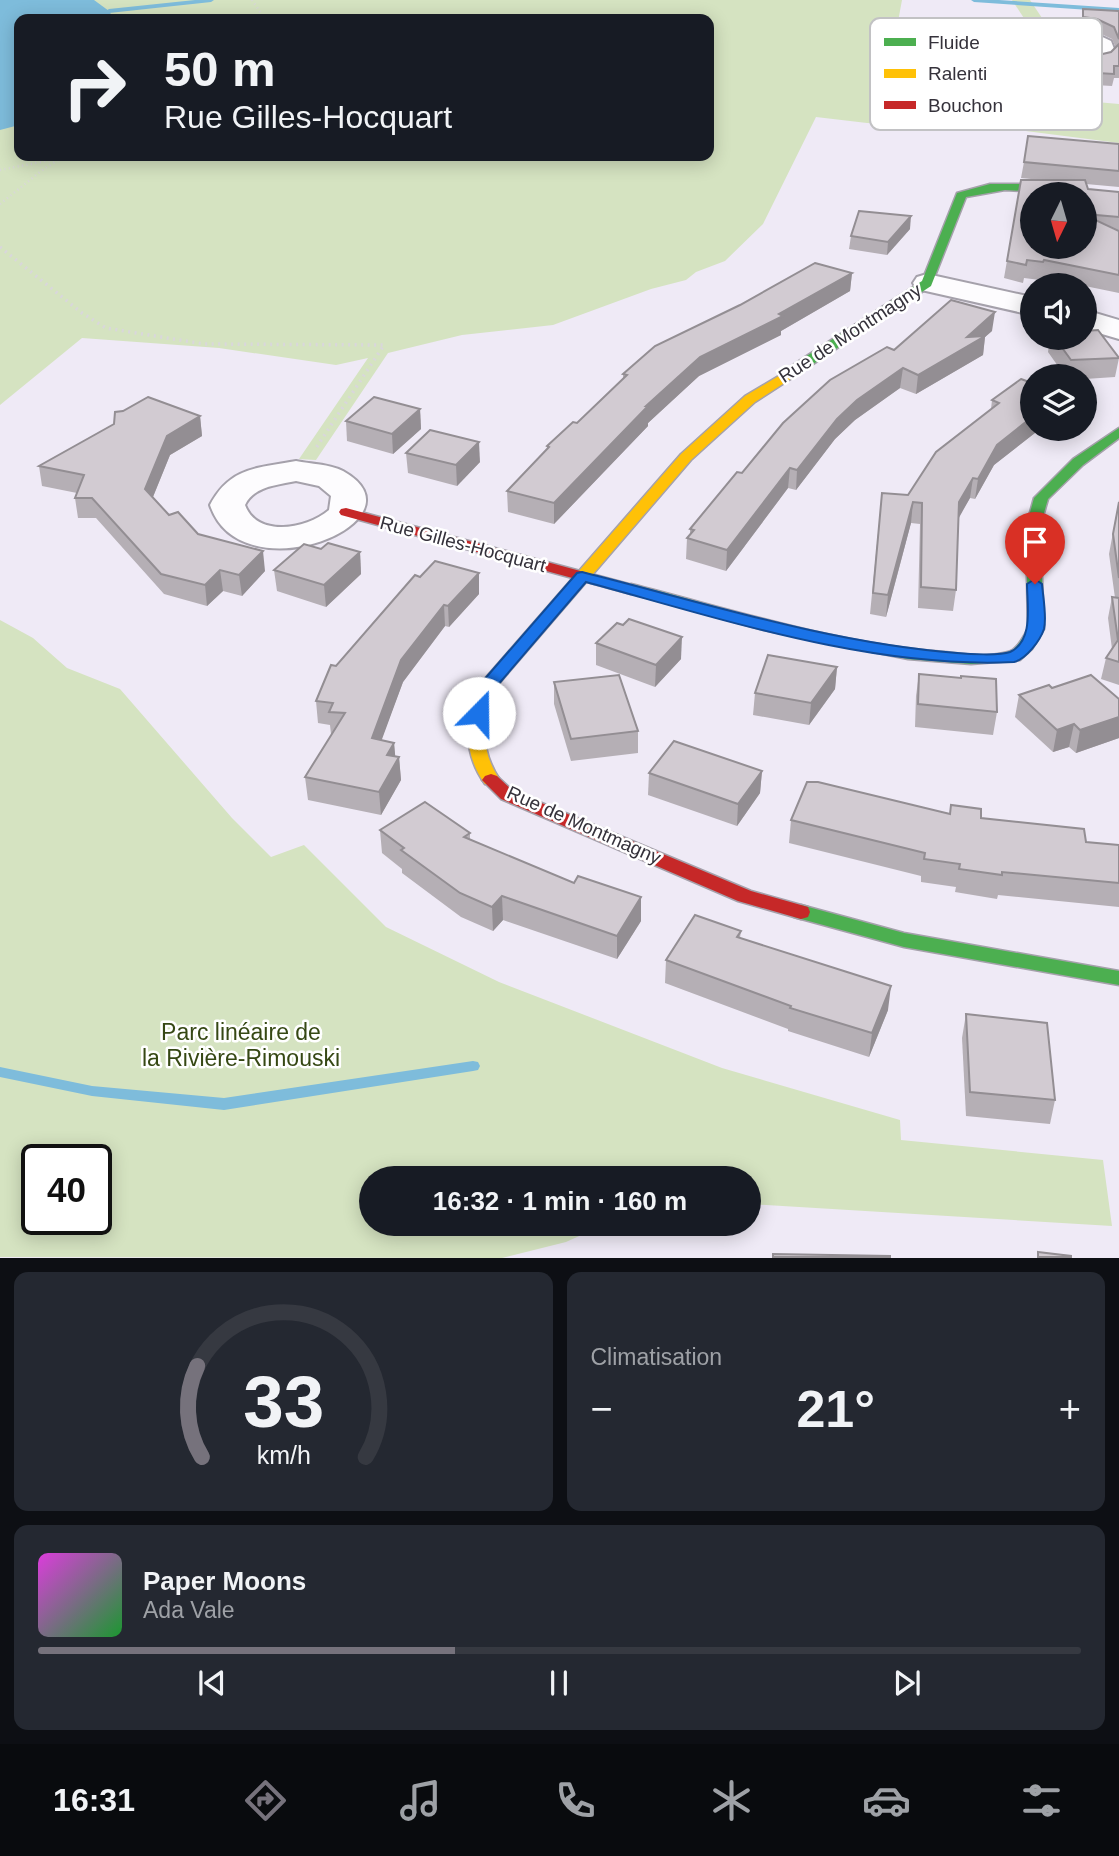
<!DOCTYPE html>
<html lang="fr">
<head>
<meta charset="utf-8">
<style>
  body { margin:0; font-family:Helvetica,sans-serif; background:#242831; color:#f1f3f6; height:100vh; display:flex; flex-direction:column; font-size:26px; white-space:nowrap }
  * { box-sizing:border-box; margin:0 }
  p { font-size:23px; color:#9ea1a6 }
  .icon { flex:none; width:38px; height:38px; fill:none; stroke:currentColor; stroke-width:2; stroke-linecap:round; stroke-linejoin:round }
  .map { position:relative; height:1258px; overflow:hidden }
  .details { display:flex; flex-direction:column; gap:14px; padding:14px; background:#0d0f14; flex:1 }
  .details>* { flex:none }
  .banner { position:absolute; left:14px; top:14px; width:700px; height:147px; border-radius:14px; box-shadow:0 4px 18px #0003; background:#171b24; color:#f1f3f6; overflow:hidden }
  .needle { width:46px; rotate:185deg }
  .buttons { position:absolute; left:1020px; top:182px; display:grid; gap:14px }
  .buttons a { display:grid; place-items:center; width:77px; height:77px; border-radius:50%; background:#171b24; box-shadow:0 4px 18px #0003; font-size:35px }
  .speed { position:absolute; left:21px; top:1144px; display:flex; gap:14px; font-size:35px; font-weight:700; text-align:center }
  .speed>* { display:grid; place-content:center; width:91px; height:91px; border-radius:50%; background:#171b24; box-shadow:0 4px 18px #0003; line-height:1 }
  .speed .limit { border:4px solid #111; border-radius:10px; background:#fff; color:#111 }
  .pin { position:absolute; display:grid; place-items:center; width:60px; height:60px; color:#fff; margin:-72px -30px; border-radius:50% 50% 50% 0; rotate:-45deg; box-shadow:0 0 7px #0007 }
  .pin .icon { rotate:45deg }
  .me { position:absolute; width:77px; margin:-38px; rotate:22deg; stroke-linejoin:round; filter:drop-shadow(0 0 5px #0008) }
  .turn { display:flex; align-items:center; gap:24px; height:147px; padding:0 35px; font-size:32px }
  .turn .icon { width:91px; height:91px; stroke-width:2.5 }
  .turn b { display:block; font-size:49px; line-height:60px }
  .big { font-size:52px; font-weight:800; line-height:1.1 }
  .details .widget { flex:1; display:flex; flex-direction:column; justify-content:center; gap:10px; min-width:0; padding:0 24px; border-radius:14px; background:#242831 }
  .details .dial { align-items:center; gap:0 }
  .dial svg { height:182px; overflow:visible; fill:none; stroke:#363941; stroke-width:7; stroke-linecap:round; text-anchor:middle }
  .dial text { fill:#f1f3f6; stroke:none }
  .song { display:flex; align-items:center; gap:21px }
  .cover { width:84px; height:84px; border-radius:10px; background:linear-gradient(135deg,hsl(300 70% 55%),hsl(130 70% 35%)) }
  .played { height:7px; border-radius:4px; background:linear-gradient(90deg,#76727c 40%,#363941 40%) }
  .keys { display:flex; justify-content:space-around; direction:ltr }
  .heat { display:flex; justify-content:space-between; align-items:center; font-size:38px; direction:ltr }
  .details .tiles { flex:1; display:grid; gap:14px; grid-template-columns:1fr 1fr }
  .widget:last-child { grid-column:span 2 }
  .trip { position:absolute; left:359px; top:1166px; width:402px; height:70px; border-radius:35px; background:#171b24; box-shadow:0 4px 18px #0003; font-weight:800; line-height:70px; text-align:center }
  .dock { display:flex; height:112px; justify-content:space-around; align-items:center; background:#090b0e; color:#9ea1a6 }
  .dock .icon { width:49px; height:49px }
  .dock .selected { color:#76727c }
  .dock b { font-size:32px; color:#f1f3f6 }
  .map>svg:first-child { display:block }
  .green { fill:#d5e3c1; fill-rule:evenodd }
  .water { fill:#7ebcdb }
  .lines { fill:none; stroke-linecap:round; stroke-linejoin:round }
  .stream { fill:#7ebcdb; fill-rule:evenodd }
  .street-casing { stroke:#a5a1ab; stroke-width:4 }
  .fast-casing { stroke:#a5a1ab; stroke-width:3 }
  .slow-casing { stroke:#a5a1ab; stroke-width:3 }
  .jam-casing { stroke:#a5a1ab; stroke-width:3 }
  .path-far1 { stroke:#d9d7db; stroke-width:2.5; stroke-dasharray:1 3.5; stroke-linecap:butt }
  .path { stroke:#d9d7db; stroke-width:3.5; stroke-dasharray:2 4.5; stroke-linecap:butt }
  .street { fill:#fdfcfe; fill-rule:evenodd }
  .fast { fill:#4caf50; fill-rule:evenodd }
  .slow { fill:#ffc107; fill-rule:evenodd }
  .jam { fill:#c62828; fill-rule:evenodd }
  .wall { fill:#b5afb5 }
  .shaded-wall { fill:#938e93 }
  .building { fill:#d2cbd2; stroke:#938e93; stroke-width:2 }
  .route { fill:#1a73e8; stroke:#114b97; stroke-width:2 }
  .labels { text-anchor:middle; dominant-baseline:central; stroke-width:5; stroke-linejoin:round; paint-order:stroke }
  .street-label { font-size:19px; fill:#35323b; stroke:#fff }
  .near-park-label { font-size:23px; fill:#364814; stroke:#fff }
  .key { fill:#fff; stroke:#c2c2c4; stroke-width:2 }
  .key-label { font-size:19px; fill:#35323b }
</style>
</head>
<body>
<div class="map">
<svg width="1119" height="1258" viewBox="0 0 1119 1258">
  <rect width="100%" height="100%" fill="#efeaf6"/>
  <g class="green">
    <path d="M92 0H902L885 92 1051 98 1119 104V143L1003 128 867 123 816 117 763 224 725 261 696 272 686 280 651 289 553 325 462 335 388 353 316 460 299 459 368 358 336 365 219 348 82 338 0 405V128L19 122V156H709V19H107Z"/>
    <path d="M1012 0H1030L1050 30 1033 32Z"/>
    <path d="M0 620 33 638 67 668 120 689 232 818 271 857 304 845 386 927 499 982 722 1068 900 1120 901 1140 1103 1160 1112 1226 749 1204V1178H371V1223H608L566 1242 502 1258 0 1257ZM96 1160V1220H37V1160Z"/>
  </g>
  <path class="water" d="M0 0H94L109 11 114 19H19V125L0 130Z"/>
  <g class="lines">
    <g class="stream">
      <path d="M195 0H214L211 2 109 13 106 11 109 9Z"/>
      <path d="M971 0H999L1119 8V12L974 2Z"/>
      <path d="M473 1061 478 1062 480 1066 478 1070 473 1071 224 1110 92 1096 0 1077V1067L92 1086 224 1098Z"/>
    </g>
    <g class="street-casing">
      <g id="street">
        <path d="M1061 28 1094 33 1111 41 1116 54C1100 78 1034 70 1019 48L1024 35ZM1061 42 1081 44 1093 51 1067 55 1042 46Z"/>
        <path d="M927 274 1032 297V315L917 289 913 283 917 277Z"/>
        <path d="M1085 310 1119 320V339L1085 329Z"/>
        <path d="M296 461C310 464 330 464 343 471 431 520 241 598 210 505 230 467 257 468 296 461ZM296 481 319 486 331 496 329 510C307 529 257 538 245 505 254 486 278 485 296 481Z"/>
      </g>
    </g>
    <g class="fast-casing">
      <g id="fast">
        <path d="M990 184H1020L1080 191 1085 194 1005 190 966 197 931 286 792 378H782V372L922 281 957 193Z"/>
        <path d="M1119 428V438L1083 465 1048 499 1040 527 1044 629 1032 649 1020 660 971 664 908 659 764 630 626 592 623 589 631 584C734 610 837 644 944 652 963 654 988 658 1008 652 1017 650 1023 637 1028 629L1026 527 1034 498 1073 459Z"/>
        <path d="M801 905 904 933 1119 971V985L904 947 794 917 792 912 794 907Z"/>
      </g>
    </g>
    <g class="slow-casing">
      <path id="slow" d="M787 371 793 375 792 378 755 402 691 460 496 687C484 723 478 747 500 780L497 784H485C463 754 463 715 482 682L681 454 745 396Z"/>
    </g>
    <g class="jam-casing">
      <g id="jam">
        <path d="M346 508 636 586 639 589 631 594 341 515 339 512 341 509Z"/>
        <path d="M491 774 497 776 513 791 751 891 808 907 810 912 808 917 801 919 738 901 501 799 482 780 485 776Z"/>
      </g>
    </g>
    <g class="path-far1">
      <path d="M252 0 265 19"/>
      <path d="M0 170 56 159"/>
      <path d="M0 204 45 168 65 156"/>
    </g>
    <path class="path" d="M0 247 82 313 106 328 204 344 384 345 316 448"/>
    <use href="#street" class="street"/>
    <use href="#fast" class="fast"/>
    <use href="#slow" class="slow"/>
    <use href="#jam" class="jam"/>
  </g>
  <g class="wall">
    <path d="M1083 9 1119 11V78H1114L1112 86 1078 84 1081 59 1111 52 1116 48 1112 39 1095 31 1081 28Z"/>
    <path d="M1119 144V187L1086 184 1088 189 1119 192V293L1085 286V285L1042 277 1040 280 1024 278 1023 283 1004 278 1021 180H1041L1021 178 1024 162Z"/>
    <path d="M910 229 887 255 849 249 851 236Z"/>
    <path d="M852 273 850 291 781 331V335L699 376 648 423V426L554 524 508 512 507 491 547 449V446L577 423 623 379V374Z"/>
    <path d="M992 331 985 337 983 355 916 394 900 388 855 420 835 439 796 490 788 488 726 571 686 559 687 538 690 535V529L742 473 894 350Z"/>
    <path d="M1050 338H1085L1119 358 1115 377 1085 379V376H1065L1048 352Z"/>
    <path d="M1021 379 1032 429H1040L994 465 975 499 970 498 958 518 956 590 953 611 918 608 920 524 911 523 886 617 870 614 882 493 908 495 991 409 992 400Z"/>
    <path d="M420 409 421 429 393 454 347 441 346 421Z"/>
    <path d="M200 416 202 436 170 455 153 497 169 515 198 534 265 571 242 596 223 591 207 606 164 594 96 518H78L75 498 77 493 42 486 39 466 114 424Z"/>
    <path d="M406 453 480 462 457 486 408 473Z"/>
    <path d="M1119 500V685L1101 679 1106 658 1112 649 1108 618 1112 597 1115 598 1109 554Z"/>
    <path d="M321 549 360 552 361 574 326 607 277 591 274 570Z"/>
    <path d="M479 573V594L449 627 445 626 403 682 381 740 394 743 395 756 399 757 401 780 381 815 308 800 305 777 332 734H331L330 725 318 723 316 701 420 577Z"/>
    <path d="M596 643 681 659 655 687 596 665Z"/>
    <path d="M837 667 835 689 809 725 753 715 755 693Z"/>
    <path d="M919 674 997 712 993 735 915 727 916 696Z"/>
    <path d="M554 682 638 731V753L571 761 554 704Z"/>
    <path d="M1052 688 1119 699V738L1076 753 1069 747 1053 752 1015 717 1019 695Z"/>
    <path d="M762 771 760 793 737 826 648 795 649 773Z"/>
    <path d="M951 805 981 818 1086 842 1119 845V907L998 895 997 899 955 892 956 887 921 882V876L789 843 791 820 950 814Z"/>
    <path d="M380 830 470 833V840L641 921 617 959 503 920 493 931 461 917 402 873V869L382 853Z"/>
    <path d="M741 931 740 938 888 1010 869 1057 788 1031V1029L665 983 666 960Z"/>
    <path d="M966 1014 1055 1100 1050 1124 966 1116 962 1038Z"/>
  </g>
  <g class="shaded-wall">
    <path d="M911 216 910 229 887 255 888 242Z"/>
    <path d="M852 273 850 291 781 331V335L699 376 648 423V426L554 524V503L646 406 700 357Z"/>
    <path d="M995 312 992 331 985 337 983 355 916 394 918 375 967 337Z"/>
    <path d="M903 368 900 388 855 420 835 439 796 490 797 470 837 419 857 400Z"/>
    <path d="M420 409 421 429 393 454 392 434Z"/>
    <path d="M200 416 202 436 170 455 148 509 145 489 167 436Z"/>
    <path d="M1032 417V429H1040L994 465 975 499 978 479 997 445Z"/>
    <path d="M479 442 480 462 457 486 456 465Z"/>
    <path d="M790 468 788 488 726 571 727 550Z"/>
    <path d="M973 478 970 498 956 523 959 502Z"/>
    <path d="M913 502 911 523 886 617 888 595Z"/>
    <path d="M263 551 265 571 242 596 239 575Z"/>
    <path d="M360 552 361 574 326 607 324 585Z"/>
    <path d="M220 570 223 591 207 606 205 585Z"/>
    <path d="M479 573V594L449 627 448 606Z"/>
    <path d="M444 605 445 626 403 682 374 761 372 738 401 660Z"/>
    <path d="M682 637 681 659 655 687 656 665Z"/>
    <path d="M837 667 835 689 809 725 811 703Z"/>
    <path d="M1119 717V738L1076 753 1080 730Z"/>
    <path d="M1074 724 1069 747 1053 752 1057 730Z"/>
    <path d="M394 743 396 764 399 757 401 780 381 815 379 792 387 755Z"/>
    <path d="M762 771 760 793 737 826 738 804Z"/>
    <path d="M502 896 503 920 493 931 492 907Z"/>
    <path d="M641 897V921L617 959V936Z"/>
    <path d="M891 986 888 1010 869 1057 872 1033Z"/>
  </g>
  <g class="building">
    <path d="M1083 9 1119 11V39L1114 27 1097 19 1083 17Z"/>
    <path d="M1119 44V66H1114V74L1080 72 1081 59 1111 52Z"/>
    <path d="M1028 136 1119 144V171L1024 162Z"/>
    <path d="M1021 180H1085L1088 189 1119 192V217L1085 214V194H1032V247H1085V215L1119 231V275L1044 260 1043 262 1027 260 1026 265 1007 261Z"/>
    <path d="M859 211 911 216 888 242 851 236Z"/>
    <path d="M815 263 852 273 779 314 783 316 700 357 646 406H648L554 503 507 491 549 447 547 446 573 422 577 423 627 375 623 374 655 346 740 305Z"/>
    <path d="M951 300 995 312 967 337 985 336 918 375 903 368 857 400 837 419 797 470 790 468 727 550 687 538 694 530 690 529 737 472 742 473 783 423 830 380 887 347 894 350Z"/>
    <path d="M1098 330 1119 358 1071 360 1055 338H1085V331Z"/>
    <path d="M1021 379 1032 383V417L997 445 978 479 973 478 959 502 956 590 921 587 922 503 913 502 888 595 873 593 882 493 908 495 936 452 999 403 992 400Z"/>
    <path d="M148 397 200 416 167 436 145 489 169 515 178 512 198 534 263 551 239 575 220 570 205 585 161 574 92 498H75L84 475 39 466 114 424 115 412 123 411Z"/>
    <path d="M374 397 420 409 392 434 346 421Z"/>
    <path d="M430 430 479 442 456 465 406 453Z"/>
    <path d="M1119 502V578L1113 534Z"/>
    <path d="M328 543 360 552 324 585 274 570 304 544 321 549Z"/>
    <path d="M435 561 479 573 448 606 444 605 401 660 372 738 394 743 387 755 399 757 379 792 305 777 345 713 329 712 333 703 316 701 331 665 336 666 415 575 420 577Z"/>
    <path d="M1112 597 1119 598V662L1106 658 1118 640Z"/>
    <path d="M629 619 682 637 656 665 596 643 617 623 623 625Z"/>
    <path d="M768 655 837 667 811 703 755 693Z"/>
    <path d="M919 674 961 678V676L996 679 997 712 918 704Z"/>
    <path d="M619 675 638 731 571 739 554 682Z"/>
    <path d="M1091 675 1119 699V717L1080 730 1074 724 1057 730 1019 695 1049 685 1052 688Z"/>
    <path d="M674 741 762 771 738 804 649 773Z"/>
    <path d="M807 782H818L950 814 951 805 981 809V818L1084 829 1086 842 1119 845V883L1002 872V875L959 869 960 864 924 859 925 853 791 820Z"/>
    <path d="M425 802 470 833 464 837 574 883 578 876 641 897 617 936 502 896 492 907 460 893 401 850 404 848 380 830Z"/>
    <path d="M695 915 741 931 737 937 891 986 872 1033 790 1008 791 1006 666 960Z"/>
    <path d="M966 1014 1047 1023 1055 1100 970 1092Z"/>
    <path d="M1038 1252 1071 1256V1257H1038Z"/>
    <path d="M773 1254 890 1256V1257H773Z"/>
  </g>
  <path class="route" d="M582 572C706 603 829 643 957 653 968 654 999 656 1010 652 1034 641 1027 605 1027 584L1035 579 1042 584C1043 597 1047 617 1044 629 1040 641 1026 659 1014 662 872 669 722 619 586 582L496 687 485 717H473L470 713 482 682 577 573Z"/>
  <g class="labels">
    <g class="street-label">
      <text transform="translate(850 333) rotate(-33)">Rue de Montmagny</text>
      <text transform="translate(463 544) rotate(15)">Rue Gilles-Hocquart</text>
      <text transform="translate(584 825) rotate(24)">Rue de Montmagny</text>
    </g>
    <g class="near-park-label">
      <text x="241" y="1032">Parc linéaire de<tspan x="241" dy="26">la Rivière-Rimouski</tspan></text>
    </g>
  </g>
  <rect x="870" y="18" width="232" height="112" rx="10" class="key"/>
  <rect x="884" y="38" width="32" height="8" fill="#4caf50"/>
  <rect x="884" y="69" width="32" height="9" fill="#ffc107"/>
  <rect x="884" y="101" width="32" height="8" fill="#c62828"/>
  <g class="key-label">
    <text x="928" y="49">Fluide</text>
    <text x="928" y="80">Ralenti</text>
    <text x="928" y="112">Bouchon</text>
  </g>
</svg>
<div class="buttons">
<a><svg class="needle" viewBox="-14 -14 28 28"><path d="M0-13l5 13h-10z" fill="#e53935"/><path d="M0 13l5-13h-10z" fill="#9ea1a6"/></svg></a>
<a><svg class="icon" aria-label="sound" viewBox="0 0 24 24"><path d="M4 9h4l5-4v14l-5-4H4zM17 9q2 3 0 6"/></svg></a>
<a><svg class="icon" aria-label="layers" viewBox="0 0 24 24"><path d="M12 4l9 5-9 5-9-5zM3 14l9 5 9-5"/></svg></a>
</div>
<div class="speed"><div class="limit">40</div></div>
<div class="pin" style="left:1035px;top:584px;background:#d93025"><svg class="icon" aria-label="arrive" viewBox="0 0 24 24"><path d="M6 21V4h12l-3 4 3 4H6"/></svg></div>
<svg class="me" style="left:479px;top:713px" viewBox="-20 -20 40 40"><circle r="19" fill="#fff"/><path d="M0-13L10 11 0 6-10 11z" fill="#1a73e8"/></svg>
<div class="trip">16:32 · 1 min · 160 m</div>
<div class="banner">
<div class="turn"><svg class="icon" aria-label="right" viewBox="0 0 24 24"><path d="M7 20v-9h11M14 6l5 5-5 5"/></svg><div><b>50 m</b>Rue Gilles-Hocquart</div></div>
</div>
</div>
<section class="details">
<div class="tiles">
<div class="widget dial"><svg viewBox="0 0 100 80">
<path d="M14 69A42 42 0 1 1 86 69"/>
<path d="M14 69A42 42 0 0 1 12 29" stroke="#76727c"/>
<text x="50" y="56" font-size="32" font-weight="700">33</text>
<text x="50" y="72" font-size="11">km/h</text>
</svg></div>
<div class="widget"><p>Climatisation</p>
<div class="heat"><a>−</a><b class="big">21°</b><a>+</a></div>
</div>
<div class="widget">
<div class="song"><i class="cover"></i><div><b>Paper Moons</b><p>Ada Vale</p></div></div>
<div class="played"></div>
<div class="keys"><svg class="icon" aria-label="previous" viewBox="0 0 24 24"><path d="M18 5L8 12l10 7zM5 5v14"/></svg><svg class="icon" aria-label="pause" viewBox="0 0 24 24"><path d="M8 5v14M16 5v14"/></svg><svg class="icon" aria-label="next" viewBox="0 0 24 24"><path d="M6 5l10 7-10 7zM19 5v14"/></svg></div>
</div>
</div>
</section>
<nav class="dock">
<b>16:31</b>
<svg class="icon selected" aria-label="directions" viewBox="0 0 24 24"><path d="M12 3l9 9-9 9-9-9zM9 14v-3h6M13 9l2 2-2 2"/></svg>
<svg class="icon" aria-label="music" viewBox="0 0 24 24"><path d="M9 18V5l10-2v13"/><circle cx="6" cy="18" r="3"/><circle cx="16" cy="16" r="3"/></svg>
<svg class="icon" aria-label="phone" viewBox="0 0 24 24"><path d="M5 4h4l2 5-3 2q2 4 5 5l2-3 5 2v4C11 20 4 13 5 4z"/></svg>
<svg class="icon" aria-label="climate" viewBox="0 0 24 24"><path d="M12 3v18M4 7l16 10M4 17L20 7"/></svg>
<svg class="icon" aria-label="car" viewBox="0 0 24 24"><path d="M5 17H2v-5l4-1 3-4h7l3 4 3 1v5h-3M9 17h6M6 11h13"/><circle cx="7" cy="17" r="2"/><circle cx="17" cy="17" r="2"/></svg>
<svg class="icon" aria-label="filters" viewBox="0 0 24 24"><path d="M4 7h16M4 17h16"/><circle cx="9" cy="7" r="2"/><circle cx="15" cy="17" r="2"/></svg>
</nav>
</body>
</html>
